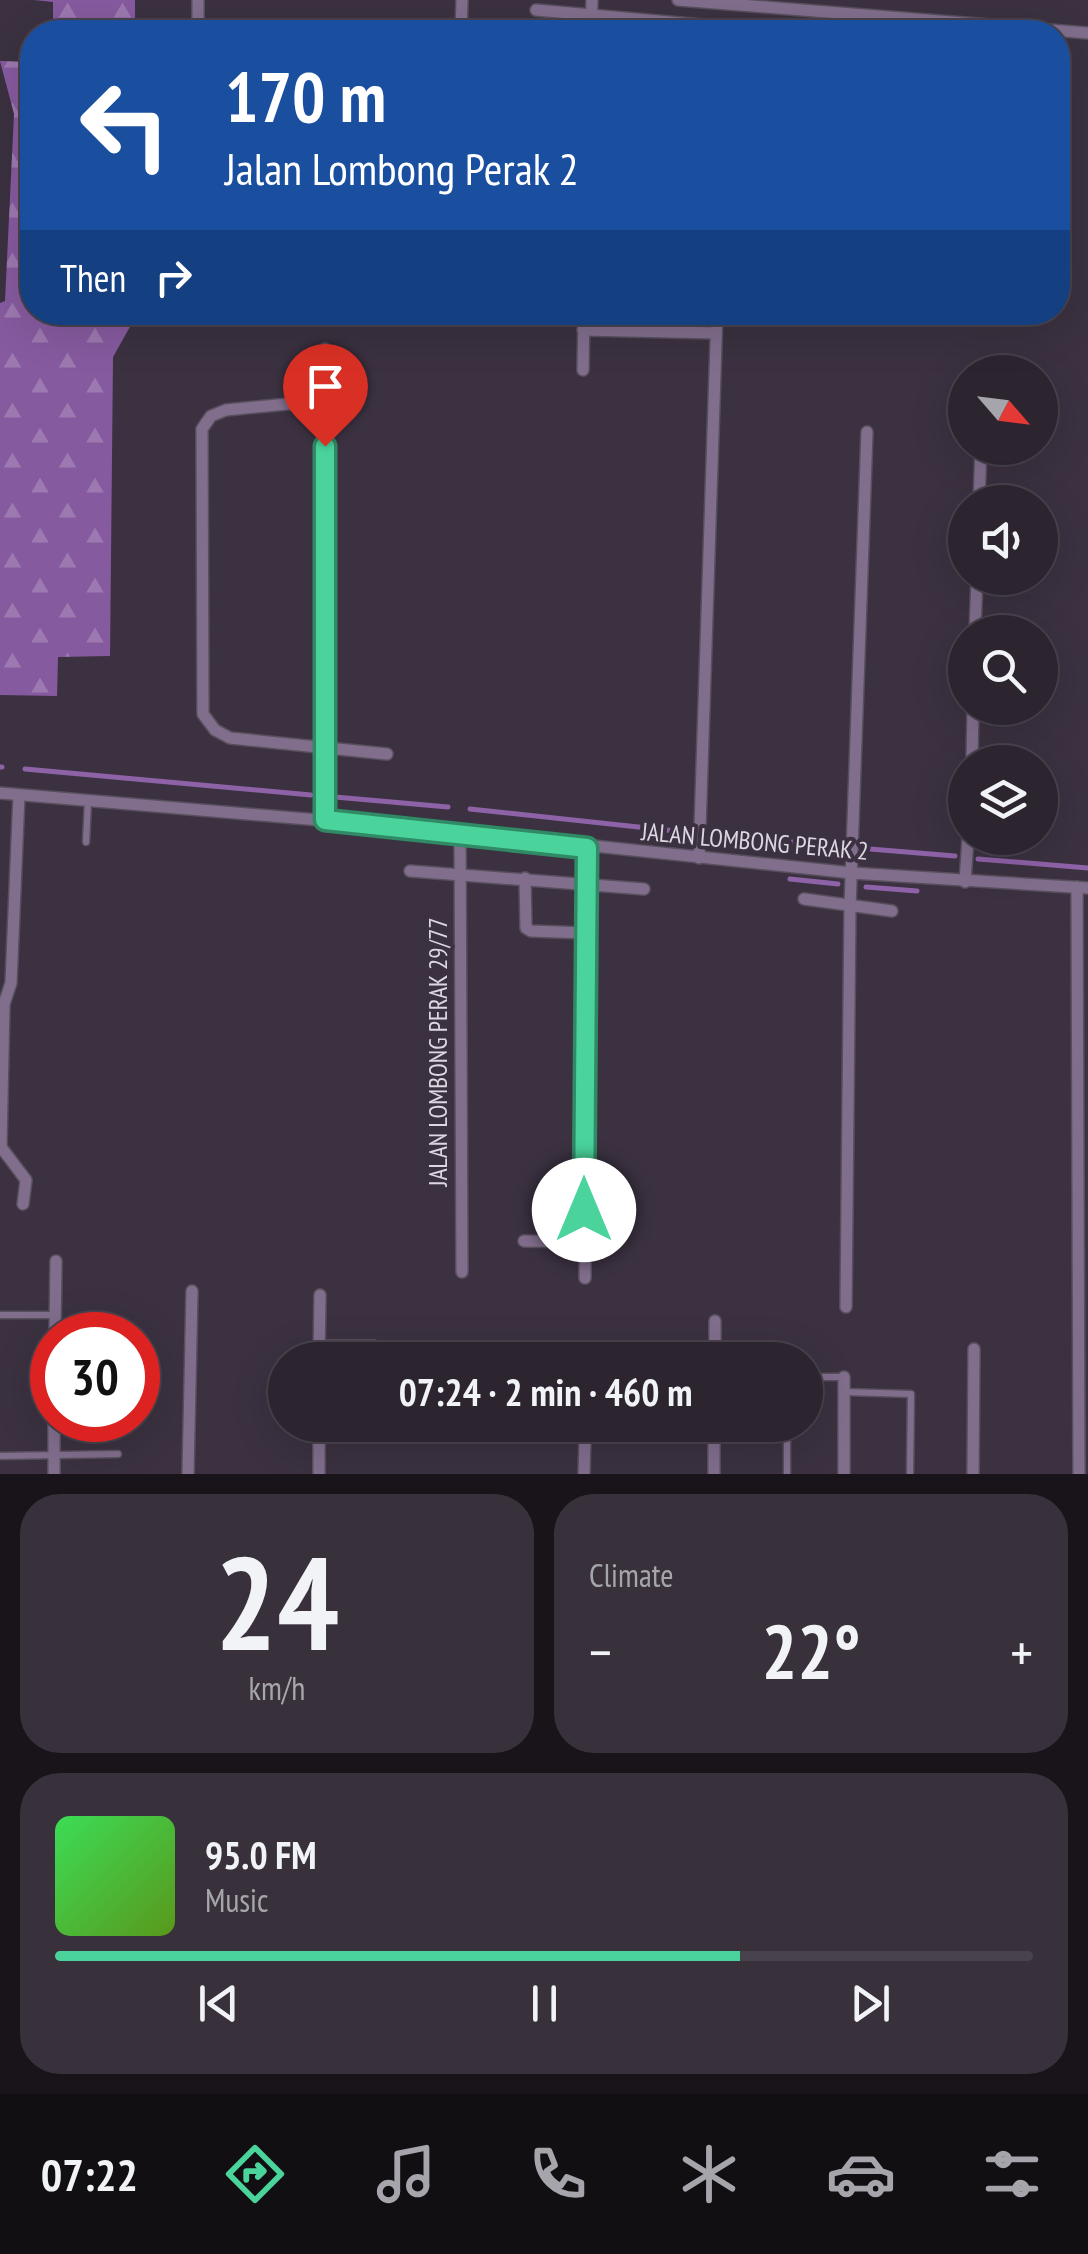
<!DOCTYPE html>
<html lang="en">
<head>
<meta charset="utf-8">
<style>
  body { margin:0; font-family:"PT Sans Narrow",sans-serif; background:#38313c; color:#f1f3f6; height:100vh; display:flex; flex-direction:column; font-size:38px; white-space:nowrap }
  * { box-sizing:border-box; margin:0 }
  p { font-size:32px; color:#a6a5ab }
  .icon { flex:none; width:55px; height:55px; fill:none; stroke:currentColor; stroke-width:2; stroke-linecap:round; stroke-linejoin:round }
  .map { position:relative; height:1474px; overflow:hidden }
  .details { display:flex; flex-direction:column; gap:20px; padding:20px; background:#18141a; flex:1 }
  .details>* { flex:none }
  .top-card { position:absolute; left:20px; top:20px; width:1050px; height:305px; border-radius:40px; box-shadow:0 10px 40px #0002,0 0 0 2px #48424c; background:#1a4fa0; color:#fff; overflow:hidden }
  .needle { width:65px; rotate:118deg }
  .fabs { position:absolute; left:948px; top:355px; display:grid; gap:20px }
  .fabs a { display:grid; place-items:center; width:110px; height:110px; border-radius:50%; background:#2c2530; box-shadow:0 10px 40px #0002,0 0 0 2px #48424c; font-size:50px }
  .speed { position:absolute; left:30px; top:1312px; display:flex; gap:20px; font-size:50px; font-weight:700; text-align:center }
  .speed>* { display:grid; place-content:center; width:130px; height:130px; border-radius:50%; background:#2c2530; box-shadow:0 10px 40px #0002,0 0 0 2px #48424c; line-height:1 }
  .speed .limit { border:15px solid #d22; background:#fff; color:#111 }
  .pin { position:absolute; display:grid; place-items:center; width:85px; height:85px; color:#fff; margin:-102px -42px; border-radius:50% 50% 50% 0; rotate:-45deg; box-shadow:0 0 10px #0007 }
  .pin .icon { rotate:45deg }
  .me { position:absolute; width:110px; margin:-55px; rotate:0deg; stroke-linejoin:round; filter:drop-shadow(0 0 8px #0008) }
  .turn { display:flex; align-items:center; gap:35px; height:210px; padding:0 40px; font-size:45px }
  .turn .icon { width:130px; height:130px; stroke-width:2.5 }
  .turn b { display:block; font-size:70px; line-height:85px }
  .then { display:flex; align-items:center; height:95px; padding:0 40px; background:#0003; gap:20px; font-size:38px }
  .big { font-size:75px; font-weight:600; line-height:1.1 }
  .details .widget { flex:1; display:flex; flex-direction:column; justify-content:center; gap:15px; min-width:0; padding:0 35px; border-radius:40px; background:#38313c }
  .details .dial { align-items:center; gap:0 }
  .dial b { font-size:130px; line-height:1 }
  .song { display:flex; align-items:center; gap:30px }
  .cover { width:120px; height:120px; border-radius:15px; background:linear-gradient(135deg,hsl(130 70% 55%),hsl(90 70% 35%)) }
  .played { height:10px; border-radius:5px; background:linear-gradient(90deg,#4ad49c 70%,#48424c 70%) }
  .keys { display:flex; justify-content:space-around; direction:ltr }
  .heat { display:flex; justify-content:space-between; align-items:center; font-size:55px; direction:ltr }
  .details .tiles { flex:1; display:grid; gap:20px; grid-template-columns:1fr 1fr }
  .widget:last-child { grid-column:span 2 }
  .trip { position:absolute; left:268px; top:1342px; width:555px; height:100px; border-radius:50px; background:#2c2530; box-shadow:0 10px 40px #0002,0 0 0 2px #48424c; font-weight:600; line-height:100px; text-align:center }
  .tabs { display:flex; height:160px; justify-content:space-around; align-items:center; background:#120f13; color:#a6a5ab }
  .tabs .icon { width:70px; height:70px }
  .tabs .active { color:#4ad49c }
  .tabs b { font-size:45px; color:#f1f3f6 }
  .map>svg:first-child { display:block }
  .forest { fill:url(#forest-firs) }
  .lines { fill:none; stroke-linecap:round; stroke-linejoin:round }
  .stream { stroke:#8e62a7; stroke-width:5 }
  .lane-casing { stroke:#584f5d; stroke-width:9 }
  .street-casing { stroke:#584f5d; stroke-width:14 }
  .lane { stroke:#816e8d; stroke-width:6 }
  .street { stroke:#816e8d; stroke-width:11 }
  .route-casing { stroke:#308a65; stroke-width:25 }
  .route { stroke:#4ad49c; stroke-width:18 }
  .labels { text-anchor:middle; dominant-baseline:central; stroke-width:8; stroke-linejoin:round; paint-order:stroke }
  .street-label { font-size:25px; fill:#dcd7e0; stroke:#3b3140 }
</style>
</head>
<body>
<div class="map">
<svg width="1088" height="1474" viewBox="0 0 1088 1474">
  <defs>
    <pattern id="forest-firs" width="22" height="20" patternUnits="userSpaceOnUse" patternTransform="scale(2.5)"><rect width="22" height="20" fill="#865a9f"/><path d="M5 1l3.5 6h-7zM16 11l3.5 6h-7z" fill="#9c79b0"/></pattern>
  </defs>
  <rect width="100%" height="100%" fill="#3b3140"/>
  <g class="forest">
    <path d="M34 0H135V32H53V2Z"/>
    <path d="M0 61 32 62V312L131 313V325L113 357 110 656 58 657 57 696 0 695V303L5 301 14 114Z"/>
  </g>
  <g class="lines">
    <g class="stream">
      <path d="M0 767H2"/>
      <path d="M25 769 311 795"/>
      <path d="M335 797 448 807"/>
      <path d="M470 809 685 832"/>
      <path d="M715 835 846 847"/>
      <path d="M870 849 955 856"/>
      <path d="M978 859 1088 868"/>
      <path d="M790 879 838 884"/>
      <path d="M866 887 917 891"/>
    </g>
    <g class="lane-casing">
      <g id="lane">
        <path d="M86 842 88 802"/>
        <path d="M0 1315H54"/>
        <path d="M805 1377H842"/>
        <path d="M845 1392 911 1394 910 1474"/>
        <path d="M787 1425V1474"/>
        <path d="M0 1456 118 1454"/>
      </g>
    </g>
    <g class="street-casing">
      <g id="street">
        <path d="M198 0V32"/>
        <path d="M678 0 1088 33"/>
        <path d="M536 10 780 32"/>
        <path d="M461 32 462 0"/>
        <path d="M591 32 592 0"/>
        <path d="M583 330 716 333"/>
        <path d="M325 349V820"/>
        <path d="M583 370 584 312"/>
        <path d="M325 408 308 402 226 410 211 416 202 429 203 714 215 730 230 738 387 754"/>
        <path d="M979 502 981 448"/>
        <path d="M975 632 977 578"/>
        <path d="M972 762 973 708"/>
        <path d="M0 793 460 832 852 873 1088 888"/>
        <path d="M19 795 11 983 4 1004 1 1147 26 1180 23 1204"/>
        <path d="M460 832 462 1272"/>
        <path d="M699 858 717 312"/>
        <path d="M410 871 644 889"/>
        <path d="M525 878 526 928 531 931 585 933"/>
        <path d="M965 882 968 838"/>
        <path d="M1077 887 1079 1474"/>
        <path d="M804 899 892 911"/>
        <path d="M524 1241 585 1242"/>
        <path d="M585 1278 587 847"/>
        <path d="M846 1307 850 907 867 432"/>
        <path d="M55 1335 56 1261"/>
        <path d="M320 1346H374"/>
        <path d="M319 1360 320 1295"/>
        <path d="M715 1360V1321"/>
        <path d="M54 1474V1420"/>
        <path d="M188 1474 192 1291"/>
        <path d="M319 1474V1425"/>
        <path d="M584 1474 585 1437"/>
        <path d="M714 1474V1425"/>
        <path d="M844 1474V1377"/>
        <path d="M973 1474 974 1349"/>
      </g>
    </g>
    <use href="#lane" class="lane"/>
    <use href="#street" class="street"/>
  </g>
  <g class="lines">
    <g class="route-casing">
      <path id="route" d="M325 446V820L587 848 584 1210"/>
    </g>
    <use href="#route" class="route"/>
  </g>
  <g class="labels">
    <g class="street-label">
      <text transform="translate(755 841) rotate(5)">JALAN LOMBONG PERAK 2</text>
      <text transform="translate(438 1052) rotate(-90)">JALAN LOMBONG PERAK 29/77</text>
    </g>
  </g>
</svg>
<div class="fabs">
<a><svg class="needle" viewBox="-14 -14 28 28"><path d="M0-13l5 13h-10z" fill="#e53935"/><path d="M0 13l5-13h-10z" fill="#a6a5ab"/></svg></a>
<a><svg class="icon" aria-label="sound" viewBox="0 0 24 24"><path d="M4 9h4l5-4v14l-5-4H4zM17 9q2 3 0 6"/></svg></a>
<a><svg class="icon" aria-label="search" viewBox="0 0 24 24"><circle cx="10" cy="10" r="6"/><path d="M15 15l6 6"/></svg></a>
<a><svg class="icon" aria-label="layers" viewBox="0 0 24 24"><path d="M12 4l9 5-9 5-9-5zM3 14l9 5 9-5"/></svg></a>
</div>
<div class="speed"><div class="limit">30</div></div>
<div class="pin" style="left:325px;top:446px;background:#d93025"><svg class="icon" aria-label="arrive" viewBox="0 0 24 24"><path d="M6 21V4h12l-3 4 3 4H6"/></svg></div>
<svg class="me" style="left:584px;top:1210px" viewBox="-20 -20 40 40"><circle r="19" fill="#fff"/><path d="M0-13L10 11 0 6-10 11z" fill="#4ad49c"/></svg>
<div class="trip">07:24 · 2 min · 460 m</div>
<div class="top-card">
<div class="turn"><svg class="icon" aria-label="left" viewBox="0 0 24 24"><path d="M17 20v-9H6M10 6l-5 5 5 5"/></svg><div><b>170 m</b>Jalan Lombong Perak 2</div></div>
<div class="then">Then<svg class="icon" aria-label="right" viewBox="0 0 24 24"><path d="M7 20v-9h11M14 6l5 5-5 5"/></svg></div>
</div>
</div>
<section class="details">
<div class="tiles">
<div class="widget dial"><b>24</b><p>km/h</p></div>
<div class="widget"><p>Climate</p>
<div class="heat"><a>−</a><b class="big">22°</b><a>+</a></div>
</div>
<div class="widget">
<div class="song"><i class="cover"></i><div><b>95.0 FM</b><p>Music</p></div></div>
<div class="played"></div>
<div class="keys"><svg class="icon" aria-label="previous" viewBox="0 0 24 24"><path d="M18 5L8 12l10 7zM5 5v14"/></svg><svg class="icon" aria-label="pause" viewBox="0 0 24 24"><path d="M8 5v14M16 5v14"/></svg><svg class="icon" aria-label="next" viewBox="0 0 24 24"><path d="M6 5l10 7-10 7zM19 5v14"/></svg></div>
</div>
</div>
</section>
<nav class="tabs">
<b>07:22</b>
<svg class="icon active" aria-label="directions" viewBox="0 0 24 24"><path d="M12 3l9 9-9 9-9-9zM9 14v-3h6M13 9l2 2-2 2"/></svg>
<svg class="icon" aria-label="music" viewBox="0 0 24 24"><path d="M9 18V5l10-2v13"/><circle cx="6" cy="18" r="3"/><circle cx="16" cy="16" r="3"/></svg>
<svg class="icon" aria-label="phone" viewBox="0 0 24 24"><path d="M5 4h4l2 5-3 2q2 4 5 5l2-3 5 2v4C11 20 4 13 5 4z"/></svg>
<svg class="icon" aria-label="climate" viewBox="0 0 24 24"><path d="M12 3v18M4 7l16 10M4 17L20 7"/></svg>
<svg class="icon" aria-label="car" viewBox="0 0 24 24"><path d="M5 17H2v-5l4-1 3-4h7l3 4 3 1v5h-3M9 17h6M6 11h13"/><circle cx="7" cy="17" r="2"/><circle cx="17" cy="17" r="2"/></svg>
<svg class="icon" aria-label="filters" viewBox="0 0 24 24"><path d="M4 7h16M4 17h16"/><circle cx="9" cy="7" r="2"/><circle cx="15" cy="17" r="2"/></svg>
</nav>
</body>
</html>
